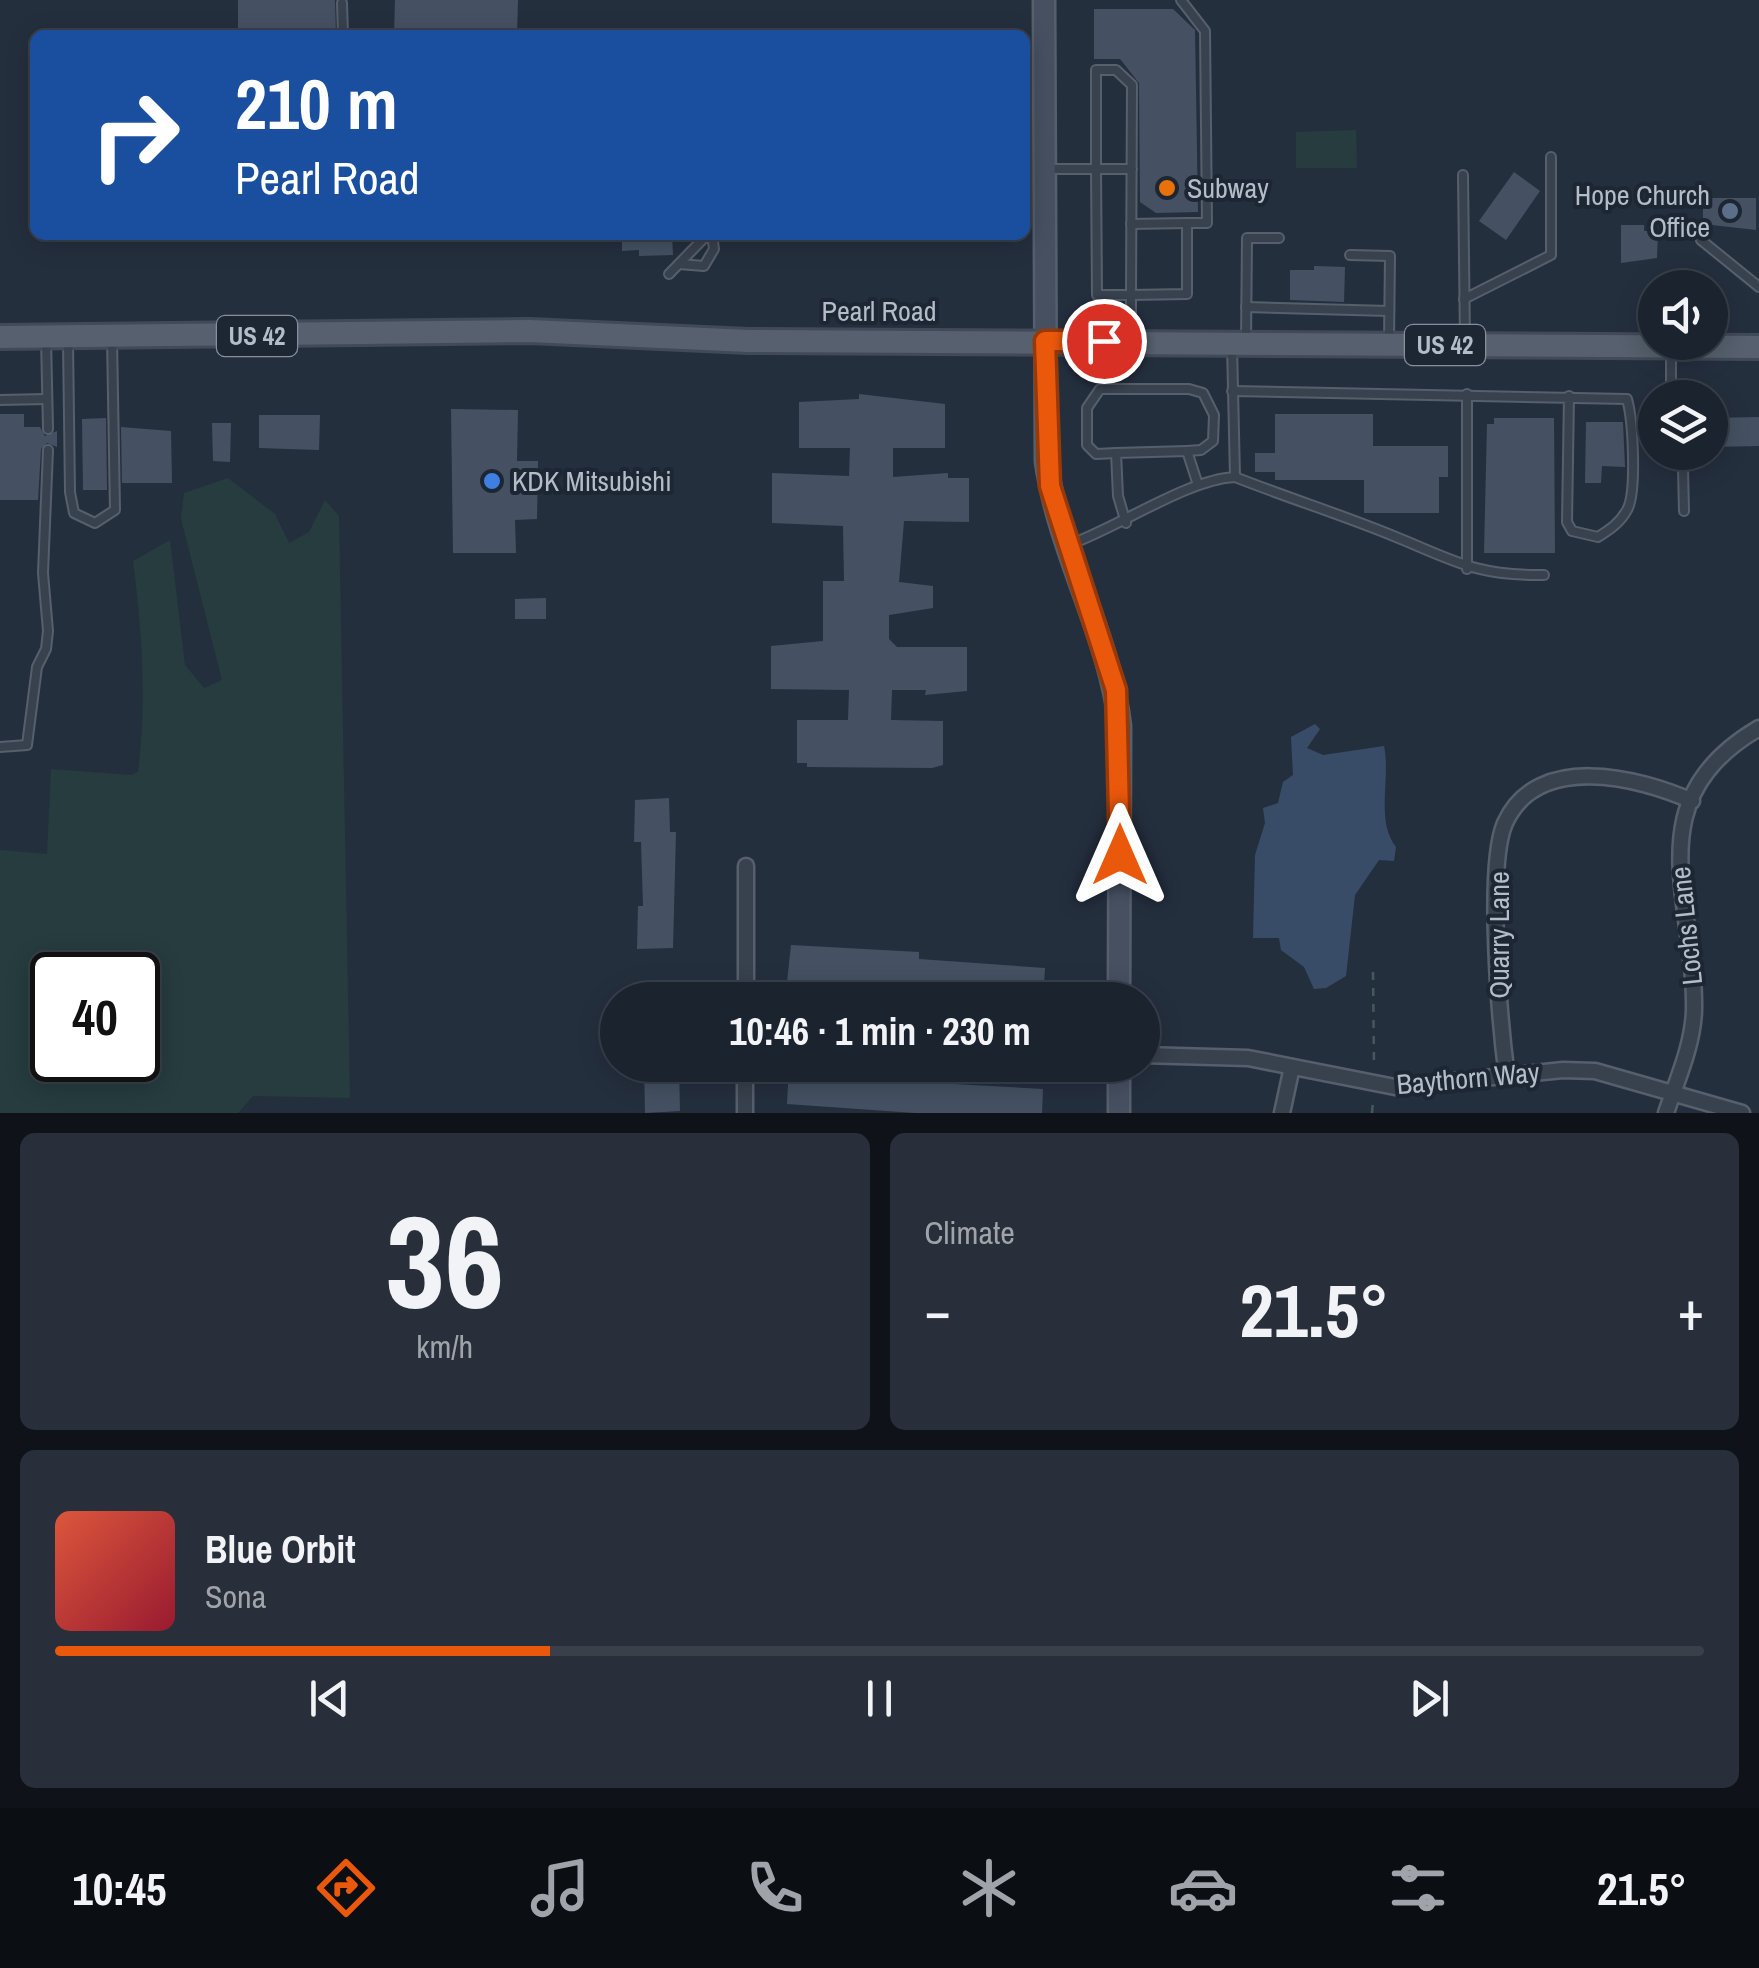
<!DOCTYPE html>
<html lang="en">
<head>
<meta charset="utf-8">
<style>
  body { margin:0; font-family:"Archivo Narrow",sans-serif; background:#282f3a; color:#f1f3f6; height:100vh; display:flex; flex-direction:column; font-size:38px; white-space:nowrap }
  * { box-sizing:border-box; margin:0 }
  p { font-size:32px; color:#a0a4aa }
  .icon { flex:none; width:55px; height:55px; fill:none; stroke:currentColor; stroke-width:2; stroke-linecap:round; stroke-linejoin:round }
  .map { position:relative; height:1113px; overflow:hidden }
  .details { display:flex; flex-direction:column; gap:20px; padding:20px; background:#0f1319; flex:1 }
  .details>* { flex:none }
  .top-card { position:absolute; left:30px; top:30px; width:1000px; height:210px; border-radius:15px; box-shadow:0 5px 25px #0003,0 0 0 2px #39404a; background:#1a4fa0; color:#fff; overflow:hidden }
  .buttons { position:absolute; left:1638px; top:270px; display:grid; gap:20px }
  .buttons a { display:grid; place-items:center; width:90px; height:90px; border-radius:50%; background:#1b232e; box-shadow:0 5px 25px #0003,0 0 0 2px #39404a; font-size:50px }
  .speed { position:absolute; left:30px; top:952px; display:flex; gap:20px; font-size:50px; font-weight:700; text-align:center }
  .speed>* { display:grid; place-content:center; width:130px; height:130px; border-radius:50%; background:#1b232e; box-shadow:0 5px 25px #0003,0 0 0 2px #39404a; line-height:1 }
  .speed .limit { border:5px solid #111; border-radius:15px; background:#fff; color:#111 }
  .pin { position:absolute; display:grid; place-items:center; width:85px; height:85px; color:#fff; margin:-42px; border:5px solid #fff; border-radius:50%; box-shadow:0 2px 10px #0007 }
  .me { position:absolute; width:110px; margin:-55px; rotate:0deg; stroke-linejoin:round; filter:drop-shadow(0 0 8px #0008) }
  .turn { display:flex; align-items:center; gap:35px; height:210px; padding:0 40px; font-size:45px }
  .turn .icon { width:130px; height:130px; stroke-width:2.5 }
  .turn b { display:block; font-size:70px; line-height:85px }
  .big { font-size:75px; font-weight:700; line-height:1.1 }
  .details .tile { flex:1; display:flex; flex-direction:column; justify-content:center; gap:15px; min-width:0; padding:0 35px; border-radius:15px; background:#282f3a }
  .details .dial { align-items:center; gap:0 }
  .dial b { font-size:130px; line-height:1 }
  .song { display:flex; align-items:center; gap:30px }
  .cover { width:120px; height:120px; border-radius:15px; background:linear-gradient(135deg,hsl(10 70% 55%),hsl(350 70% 35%)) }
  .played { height:10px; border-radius:5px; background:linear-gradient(90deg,#ea580c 30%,#39404a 30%) }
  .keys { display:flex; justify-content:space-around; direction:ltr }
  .heat { display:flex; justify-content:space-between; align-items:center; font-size:55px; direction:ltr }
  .details .tiles { flex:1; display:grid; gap:20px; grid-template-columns:1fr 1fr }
  .tile:last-child { grid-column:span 2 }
  .trip { position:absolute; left:600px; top:982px; width:560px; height:100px; border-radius:50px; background:#1b232e; box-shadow:0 5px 25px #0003,0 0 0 2px #39404a; font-weight:700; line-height:100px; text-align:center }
  .dock { display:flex; height:160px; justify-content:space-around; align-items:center; background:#0b0e12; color:#a0a4aa }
  .dock .icon { width:70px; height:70px }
  .dock .active { color:#ea580c }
  .dock b { font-size:45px; color:#f1f3f6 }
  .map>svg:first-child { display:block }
  .green { fill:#263c3f; fill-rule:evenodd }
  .water { fill:#394c67 }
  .building { fill:#455162 }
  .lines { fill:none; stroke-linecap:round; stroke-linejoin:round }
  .lane-casing { stroke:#565f6c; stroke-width:12 }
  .street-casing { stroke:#565f6c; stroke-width:19 }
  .secondary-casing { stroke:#565f6c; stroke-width:25 }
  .primary-casing { stroke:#414a57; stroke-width:28 }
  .path { stroke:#44595c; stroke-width:2.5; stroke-dasharray:8 8; stroke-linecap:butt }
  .lane { stroke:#38414e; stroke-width:8 }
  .street { stroke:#38414e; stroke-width:14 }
  .secondary { stroke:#465061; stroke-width:20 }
  .primary { stroke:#56606e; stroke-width:22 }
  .route-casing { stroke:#983908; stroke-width:25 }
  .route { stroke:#ea580c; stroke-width:18 }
  .food-dot { fill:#e8710a; stroke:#1d2633; stroke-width:4 }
  .service-dot { fill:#5c6f8a; stroke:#1d2633; stroke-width:4 }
  .shop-dot { fill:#3f7fe0; stroke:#1d2633; stroke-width:4 }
  .labels { text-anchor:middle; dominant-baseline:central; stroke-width:8; stroke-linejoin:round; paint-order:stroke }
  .shield { fill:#1d2633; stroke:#878f9c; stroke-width:2.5 }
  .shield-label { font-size:25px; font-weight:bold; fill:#b4bcc9 }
  .poi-label { font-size:28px; fill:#b4bcc9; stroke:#1d2633; text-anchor:start }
  .street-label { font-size:28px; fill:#b4bcc9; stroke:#1d2633 }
</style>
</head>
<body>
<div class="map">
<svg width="1759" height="1113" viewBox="0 0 1759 1113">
  <rect width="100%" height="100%" fill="#242f3e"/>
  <g class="green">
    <path d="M1356 130 1357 168H1296V132Z"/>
    <path d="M228 478 275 514 289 543 309 532 325 500 339 516 350 1098 253 1096 238 1113H0V850L47 854 51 769 131 775 138 772C147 700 142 632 133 561L170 540 185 665 204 688 222 680 181 519 184 493ZM52 975H138V1060H52Z"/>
  </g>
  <path class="water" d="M1315 724 1320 729 1307 748 1323 755 1384 746C1391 778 1375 820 1396 847L1394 861 1379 860 1355 895 1346 976 1326 988 1314 989 1304 967 1281 950 1279 938H1253L1255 855 1265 823 1263 808 1278 803 1283 782 1293 775 1291 737Z"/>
  <g class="building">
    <path d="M238 0H335L336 35H238Z"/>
    <path d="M395 0H518L517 35H394Z"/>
    <path d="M1094 9H1173L1195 30 1198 212 1156 213 1140 202 1139 83 1120 59H1094Z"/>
    <path d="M1514 172 1540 191 1506 240 1479 221Z"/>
    <path d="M1703 198H1756V230L1703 224Z"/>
    <path d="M1621 225H1644V231H1658L1657 258 1621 263Z"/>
    <path d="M622 235H672L673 255 639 256V250L622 251Z"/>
    <path d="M1314 266 1345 267 1344 302 1290 300V270H1314Z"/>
    <path d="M859 394 945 404V448H893V477L948 473V478H969V522L904 521 899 582 933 586V608L889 615V639L897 647H967V691L925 695 926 690H892L891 720 943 721V765L932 768 807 767V763H797V720H848L849 690 771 689V646L823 641V581H844L843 526 772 523V473L849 476 850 448H799V402L859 399Z"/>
    <path d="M451 409 518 410 517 461H538L537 519 515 520 516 553H453Z"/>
    <path d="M0 414H24V427H40L45 436 57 431V447L47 443 41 449 38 500H0Z"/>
    <path d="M1275 414H1373V446H1448V477H1439V513H1364V480H1275V472H1255V453H1275Z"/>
    <path d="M259 415H320L319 450 259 448Z"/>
    <path d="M1759 417V446L1710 447V418Z"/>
    <path d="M106 418 107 490H83L82 419Z"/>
    <path d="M1494 418H1554L1555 553H1484L1487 424H1494Z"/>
    <path d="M1586 422H1623L1625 467 1602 466 1601 483H1585Z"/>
    <path d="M212 423H231L230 462 213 461Z"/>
    <path d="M121 427 171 431 172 483H122Z"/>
    <path d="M546 598V619H515V599Z"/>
    <path d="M669 798 670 832H676L673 948 637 949 638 906H643L641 842H634L635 800Z"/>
    <path d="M791 945 919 952V959L1045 968 1043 1000 915 995V989L787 982Z"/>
    <path d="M644 1065H679L680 1111 645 1113Z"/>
    <path d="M789 1066 918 1075 917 1082 1043 1089 1042 1113H915L787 1104Z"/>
  </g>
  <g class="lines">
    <g class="lane-casing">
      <g id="lane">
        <path d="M342 3 343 35"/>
        <path d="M1046 169H1096L1097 295H1131V341"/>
        <path d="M1132 169H1096V70H1116L1132 85 1131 295 1187 294V223H1207L1205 31 1181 0"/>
        <path d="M1463 175 1465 341"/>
        <path d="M1131 224 1187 223"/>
        <path d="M1701 240 1759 287"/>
        <path d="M1350 255 1390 256 1389 340"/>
        <path d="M679 264 704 266 714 249 712 235"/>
        <path d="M669 274 707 235"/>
        <path d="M1464 299 1551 255V157"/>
        <path d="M1246 307 1389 311"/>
        <path d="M46 338 48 429"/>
        <path d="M1246 341 1247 238H1279"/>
        <path d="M68 342 70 492 74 513 95 523 115 510 112 338"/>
        <path d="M1232 391 1627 399C1633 420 1637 493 1627 510 1620 523 1609 530 1598 537L1572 531 1567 522 1569 396"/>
        <path d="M1467 394V569"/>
        <path d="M1671 398V351"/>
        <path d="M0 400 47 399"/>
        <path d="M1677 452 1683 469 1684 511"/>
        <path d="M1116 453 1096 454 1087 445V408L1100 389H1189L1203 393 1214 415 1213 441 1201 450 1187 451"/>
        <path d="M1235 477C1288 498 1343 515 1396 537 1455 561 1476 576 1544 575"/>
        <path d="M1126 523 1118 496 1116 453 1187 451 1198 485"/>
        <path d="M1071 544C1120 526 1189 479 1235 477L1232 345"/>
        <path d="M0 747 27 745 37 667 46 649 48 631 43 573 48 450"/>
      </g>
    </g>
    <g class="street-casing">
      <g id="street">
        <path d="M746 1000V866"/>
        <path d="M1142 1055 1248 1058 1395 1087 1563 1070 1595 1071 1742 1113"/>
        <path d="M1507 1077C1500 1025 1486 866 1505 823 1537 752 1638 777 1692 801"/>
        <path d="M745 1113V1065"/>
        <path d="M1282 1113 1292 1067"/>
        <path d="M1666 1113C1677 1080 1693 1045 1694 1010 1696 901 1634 801 1759 728"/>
      </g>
    </g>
    <g class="secondary-casing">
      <g id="secondary">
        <path d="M1044 0 1046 461C1059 553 1109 633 1120 726L1119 1000"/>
        <path d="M1119 1113V1065"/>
      </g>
    </g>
    <g class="primary-casing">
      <path id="primary" d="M0 337 530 331 748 341 1759 347"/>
    </g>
    <g class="path">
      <path d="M1373 972 1374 1067"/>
      <path d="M1372 1113 1373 1100"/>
    </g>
    <use href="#lane" class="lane"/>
    <use href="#street" class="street"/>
    <use href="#secondary" class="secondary"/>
    <use href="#primary" class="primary"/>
  </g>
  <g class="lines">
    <g class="route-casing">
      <path id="route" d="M1104 341H1045L1050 486 1116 690 1120 855"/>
    </g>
    <use href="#route" class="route"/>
  </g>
  <circle class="food-dot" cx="1167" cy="188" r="10"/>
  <circle class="service-dot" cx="1730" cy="211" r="10"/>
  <circle class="shop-dot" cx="492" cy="481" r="10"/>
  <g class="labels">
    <g class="shield">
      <rect x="217" y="316" width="80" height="40" rx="8"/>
      <rect x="1405" y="325" width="80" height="40" rx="8"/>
    </g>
    <g class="shield-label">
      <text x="257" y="336">US 42</text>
      <text x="1445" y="345">US 42</text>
    </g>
    <g class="poi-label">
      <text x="1187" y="188">Subway</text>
      <text x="1710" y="195" text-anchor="end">Hope Church<tspan x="1710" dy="32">Office</tspan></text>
      <text x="512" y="481">KDK Mitsubishi</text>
    </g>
    <g class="street-label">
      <text x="879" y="311">Pearl Road</text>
      <text transform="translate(1686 926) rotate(-96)">Lochs Lane</text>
      <text transform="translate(1499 935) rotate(-90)">Quarry Lane</text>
      <text transform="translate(1468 1078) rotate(-5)">Baythorn Way</text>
    </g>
  </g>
</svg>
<div class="buttons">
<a><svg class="icon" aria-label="sound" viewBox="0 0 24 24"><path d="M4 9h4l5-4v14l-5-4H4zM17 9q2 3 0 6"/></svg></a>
<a><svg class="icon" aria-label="layers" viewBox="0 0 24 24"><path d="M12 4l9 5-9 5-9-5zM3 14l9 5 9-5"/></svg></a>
</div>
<div class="speed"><div class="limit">40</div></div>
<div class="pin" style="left:1104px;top:341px;background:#d93025"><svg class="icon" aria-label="arrive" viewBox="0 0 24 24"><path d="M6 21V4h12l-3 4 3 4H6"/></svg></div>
<svg class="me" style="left:1120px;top:855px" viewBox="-20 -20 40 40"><path d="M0-17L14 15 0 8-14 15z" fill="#ea580c" stroke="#fff" stroke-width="4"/></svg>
<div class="trip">10:46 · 1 min · 230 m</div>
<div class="top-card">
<div class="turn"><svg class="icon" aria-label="right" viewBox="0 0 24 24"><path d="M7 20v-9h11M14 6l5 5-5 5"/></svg><div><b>210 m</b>Pearl Road</div></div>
</div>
</div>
<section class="details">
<div class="tiles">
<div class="tile dial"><b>36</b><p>km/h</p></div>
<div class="tile"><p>Climate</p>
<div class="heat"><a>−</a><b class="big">21.5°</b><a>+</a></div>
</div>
<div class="tile">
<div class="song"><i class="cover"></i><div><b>Blue Orbit</b><p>Sona</p></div></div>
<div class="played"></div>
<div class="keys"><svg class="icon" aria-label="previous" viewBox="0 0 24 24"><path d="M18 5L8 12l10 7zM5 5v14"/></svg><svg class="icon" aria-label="pause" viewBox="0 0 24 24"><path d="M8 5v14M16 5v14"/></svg><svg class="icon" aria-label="next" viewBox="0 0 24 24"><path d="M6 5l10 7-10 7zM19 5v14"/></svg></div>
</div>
</div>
</section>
<nav class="dock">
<b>10:45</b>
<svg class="icon active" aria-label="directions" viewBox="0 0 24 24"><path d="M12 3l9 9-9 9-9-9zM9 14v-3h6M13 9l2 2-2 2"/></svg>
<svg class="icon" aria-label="music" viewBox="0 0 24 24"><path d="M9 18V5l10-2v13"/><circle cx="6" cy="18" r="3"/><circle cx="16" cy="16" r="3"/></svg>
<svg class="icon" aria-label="phone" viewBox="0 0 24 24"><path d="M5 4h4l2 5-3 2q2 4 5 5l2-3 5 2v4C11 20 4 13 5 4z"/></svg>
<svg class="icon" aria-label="climate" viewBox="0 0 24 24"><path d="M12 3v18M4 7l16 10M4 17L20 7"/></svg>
<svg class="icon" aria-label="car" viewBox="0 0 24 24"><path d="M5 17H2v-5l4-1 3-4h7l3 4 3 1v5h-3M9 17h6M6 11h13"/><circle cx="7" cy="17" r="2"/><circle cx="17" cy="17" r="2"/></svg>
<svg class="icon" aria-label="filters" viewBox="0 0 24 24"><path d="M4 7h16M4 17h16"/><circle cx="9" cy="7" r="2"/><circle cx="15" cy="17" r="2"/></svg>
<b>21.5°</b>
</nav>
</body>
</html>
